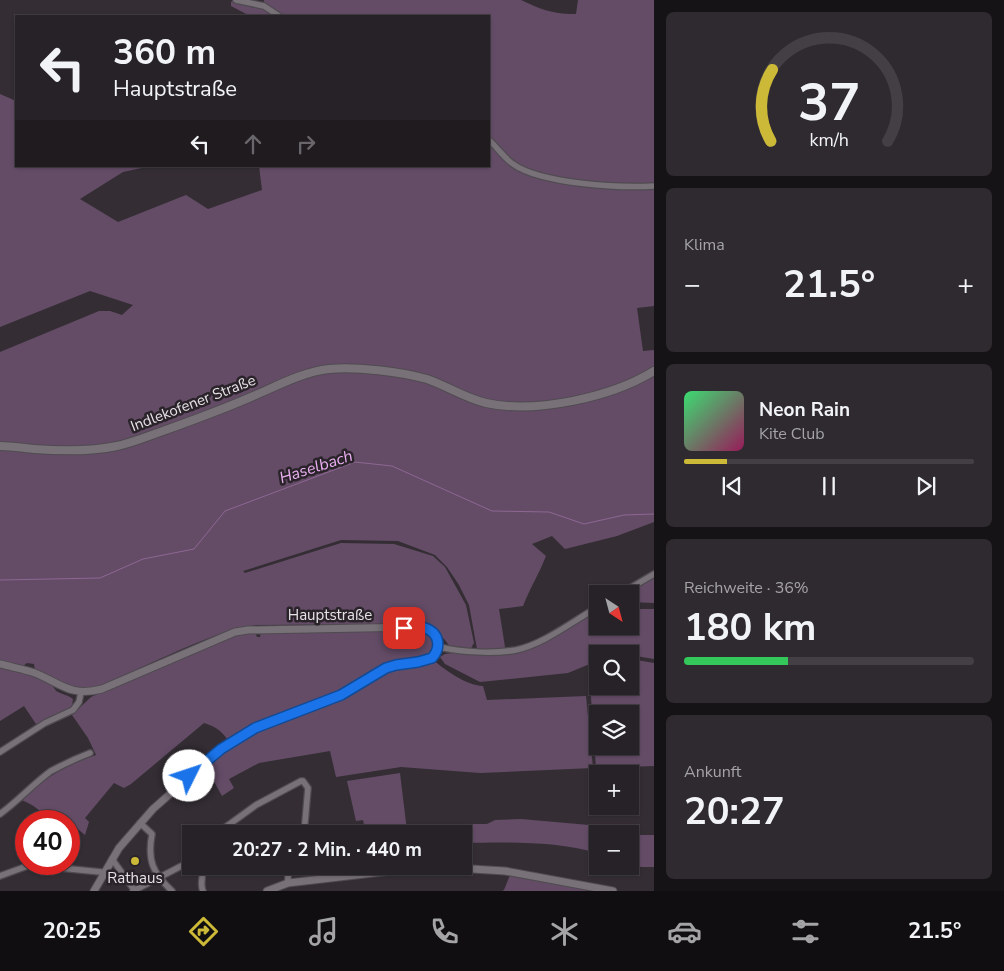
<!DOCTYPE html>
<html lang="de">
<head>
<meta charset="utf-8">
<style>
  body { margin:0; font-family:"Nunito Sans",sans-serif; background:#2f2a2f; color:#f1f3f6; height:100vh; display:flex; flex-direction:column; font-size:19px; white-space:nowrap }
  * { box-sizing:border-box; margin:0 }
  p { font-size:16px; color:#a4a4a7 }
  .icon { flex:none; width:28px; height:28px; fill:none; stroke:currentColor; stroke-width:2; stroke-linecap:round; stroke-linejoin:round }
  .map { position:relative; flex:1; overflow:hidden }
  .drawer { display:flex; flex-direction:column; gap:12px; padding:12px; background:#151315; width:350px }
  .drawer>* { flex:none }
  .banner { position:absolute; left:15px; top:15px; width:475px; height:152px; border-radius:0px; box-shadow:0 1px 4px #0004,0 0 0 1px #433f44; background:#272227; color:#f1f3f6; overflow:hidden }
  .needle { width:32px; rotate:144deg }
  .controls { position:absolute; left:589px; top:585px; display:grid; gap:10px }
  .controls a { display:grid; place-items:center; width:50px; height:50px; border-radius:0px; background:#272227; box-shadow:0 1px 4px #0004,0 0 0 1px #433f44; font-size:25px }
  .speed { position:absolute; left:15px; top:810px; display:flex; gap:10px; font-size:25px; font-weight:700; text-align:center }
  .speed>* { display:grid; place-content:center; width:65px; height:65px; border-radius:50%; background:#272227; box-shadow:0 1px 4px #0004,0 0 0 1px #433f44; line-height:1 }
  .speed .limit { border:8px solid #d22; background:#fff; color:#111 }
  .pin { position:absolute; display:grid; place-items:center; width:42px; height:42px; color:#fff; margin:-21px; border-radius:10px; box-shadow:0 2px 8px #0006 }
  .me { position:absolute; width:55px; margin:-28px; rotate:49deg; stroke-linejoin:round; filter:drop-shadow(0 0 4px #0008) }
  .turn { display:flex; align-items:center; gap:18px; height:105px; padding:0 15px; font-size:22px }
  .turn .icon { width:65px; height:65px; stroke-width:2.5 }
  .turn b { display:block; font-size:35px; line-height:42px }
  .lanes { display:flex; align-items:center; height:48px; padding:0 15px; background:#0003; justify-content:center; gap:25px; direction:ltr }
  .lanes .off { opacity:.35 }
  .big { font-size:38px; font-weight:700; line-height:1.1 }
  .drawer .tile { flex:1; display:flex; flex-direction:column; justify-content:center; gap:8px; min-width:0; padding:0 18px; border-radius:8px; background:#2f2a2f }
  .drawer .dial { align-items:center; gap:0 }
  .dial svg { height:130px; overflow:visible; fill:none; stroke:#433f44; stroke-width:7; stroke-linecap:round; text-anchor:middle }
  .dial text { fill:#f1f3f6; stroke:none }
  .song { display:flex; align-items:center; gap:15px }
  .cover { width:60px; height:60px; border-radius:8px; background:linear-gradient(135deg,hsl(140 70% 55%),hsl(330 70% 35%)) }
  .played { height:5px; border-radius:2px; background:linear-gradient(90deg,#cdb938 15%,#433f44 15%) }
  .keys { display:flex; justify-content:space-around; direction:ltr }
  .heat { display:flex; justify-content:space-between; align-items:center; font-size:28px; direction:ltr }
  .charge { height:8px; border-radius:4px; background:linear-gradient(90deg,#34c759 36%,#433f44 0) }
  .trip { position:absolute; left:182px; top:825px; width:290px; height:50px; border-radius:0px; background:#272227; box-shadow:0 1px 4px #0004,0 0 0 1px #433f44; font-weight:700; line-height:50px; text-align:center }
  .tab-bar { display:flex; height:80px; justify-content:space-around; align-items:center; background:#100e10; color:#a4a4a7 }
  .tab-bar .icon { width:35px; height:35px }
  .tab-bar .on { color:#cdb938 }
  .tab-bar b { font-size:22px; color:#f1f3f6 }
  main { display:flex; flex:1; min-height:0 }
  .map>svg:first-child { display:block }
  .green { fill:#644c67; fill-rule:evenodd }
  .lines { fill:none; stroke-linecap:round; stroke-linejoin:round }
  .stream { stroke:#8e6793; stroke-width:1 }
  .minor-casing { stroke:#504b51; stroke-width:8 }
  .tertiary-casing { stroke:#504b51; stroke-width:9 }
  .secondary-casing { stroke:#504b51; stroke-width:10 }
  .minor { stroke:#787178; stroke-width:5.5 }
  .tertiary { stroke:#787178; stroke-width:7 }
  .secondary { stroke:#787178; stroke-width:8 }
  .route-casing { stroke:#114b97; stroke-width:12 }
  .route { stroke:#1a73e8; stroke-width:9 }
  .poi-dot { fill:#cdb938; stroke:#2a242a; stroke-width:2 }
  .labels { text-anchor:middle; dominant-baseline:central; stroke-width:5; stroke-linejoin:round; paint-order:stroke }
  .street-label { font-size:15px; fill:#e6e2e6; stroke:#2a242a }
  .poi-label { font-size:15px; fill:#e6e2e6; stroke:#2a242a }
  .water-label { font-size:16px; font-style:italic; fill:#ebb0f2; stroke:#2a242a }
</style>
</head>
<body>
<main>
<div class="map">
<svg width="654" height="891" viewBox="0 0 654 891">
  <rect width="100%" height="100%" fill="#342e34"/>
  <g class="green">
    <path d="M264 0H521C540 9 555 15 576 14L578 0H654V306L637 308 643 351 654 350V522L617 536 565 549 552 536 532 544 546 556C539 574 530 588 523 606L499 609 505 647 503 649H477L469 605 459 585 447 567 435 555 398 541 341 540 243 571 245 573 341 543 394 544 433 556 445 567 466 605 474 643 470 650 450 647C443 636 434 628 421 624L255 625C220 631 187 647 155 661 134 670 102 691 80 689 63 688 50 678 35 670L34 664 27 663 23 666 0 661V352L99 311H110L122 315 133 305 90 291 0 327V94L16 101V166H151L123 172 80 199 118 222 186 195 208 209 262 190 259 166H489V16H250L231 6V2L233 1 263 7Z"/>
    <path d="M654 578V603L630 602V594H627Z"/>
    <path d="M630 609H654V659L630 655V654H598L597 661 568 673 480 682 445 664 440 657 445 654 452 653H506L548 640 597 612 598 626H630Z"/>
    <path d="M386 630C392 632 404 634 410 632 425 628 429 630 436 643L432 654 425 658 394 661 382 666 338 692 251 724 227 739C221 730 214 726 204 723L131 784 124 788 114 783 85 818 89 822 85 835 73 825 69 824V821H47C42 810 32 804 21 800 46 777 64 766 96 755L88 738 72 715 91 697 142 673 237 634 255 632 257 637H260L261 631Z"/>
    <path d="M630 659 654 663V766L596 768 589 669 597 664 598 686H630ZM598 714H630V746H598Z"/>
    <path d="M433 660C447 671 465 685 483 686L487 700 586 696 593 768 480 773 401 767 336 777 330 751 259 763 229 779 234 788 222 796 205 765 248 734 389 670C404 666 419 666 433 660Z"/>
    <path d="M0 666C12 669 41 676 50 683 54 686 54 690 58 692 64 695 68 695 73 699L72 706 68 710 36 724 24 706 0 721Z"/>
    <path d="M400 773 407 831 366 834 363 820 356 821 347 781Z"/>
    <path d="M521 819 589 825 615 834H598L597 853C557 841 506 842 464 843V834H447V827L451 824H487L495 820Z"/>
    <path d="M630 835H654V867H641L630 863Z"/>
    <path d="M510 875 600 891H502L504 890Z"/>
  </g>
  <g class="lines">
    <path class="stream" d="M0 580 100 578 143 559 194 549 225 511 355 462 392 466 492 511 549 512 584 524 624 515 654 514"/>
    <g class="minor-casing">
      <g id="minor">
        <path d="M236 0 264 6 279 16"/>
        <path d="M489 140C497 147 504 158 513 164 541 184 620 188 654 186"/>
        <path d="M620 594 654 574"/>
        <path d="M439 647C461 652 493 654 516 650 544 644 573 621 598 607"/>
        <path d="M0 752 45 723 73 710 79 702 81 692"/>
        <path d="M0 814C18 801 33 784 51 771 64 764 77 758 90 753"/>
        <path d="M140 823 152 834C147 861 153 873 172 891"/>
        <path d="M216 834 256 805 301 781H303L308 788 304 834"/>
        <path d="M112 859 135 891"/>
        <path d="M201 866C205 875 199 883 203 891"/>
        <path d="M0 876 30 865 101 872 105 874"/>
        <path d="M288 883V876L293 866"/>
        <path d="M133 891 191 861"/>
      </g>
    </g>
    <g class="tertiary-casing">
      <g id="tertiary">
        <path d="M0 664C11 667 24 669 35 673 62 684 70 697 102 689L235 632 248 630 418 627C436 629 445 643 432 658L419 662 396 665 386 668 341 695 276 719 239 736 221 749 153 809 119 848 94 891"/>
        <path d="M267 891 288 883 399 870 434 867 456 868 505 871 613 891"/>
      </g>
    </g>
    <g class="secondary-casing">
      <path id="secondary" d="M0 446C11 446 23 448 34 449 61 451 89 452 117 446 131 443 146 437 160 432 191 421 221 410 251 397 277 386 302 372 329 369 355 366 402 372 427 379 447 386 465 398 486 403 536 414 612 397 654 371"/>
    </g>
    <use href="#minor" class="minor"/>
    <use href="#tertiary" class="tertiary"/>
    <use href="#secondary" class="secondary"/>
  </g>
  <g class="lines">
    <g class="route-casing">
      <path id="route" d="M189 776 221 749 255 728 341 695 386 668 396 665 418 662 432 658C441 648 440 633 425 628 419 626 411 628 404 628"/>
    </g>
    <use href="#route" class="route"/>
  </g>
  <circle class="poi-dot" cx="135" cy="861" r="5"/>
  <g class="labels">
    <g class="street-label">
      <text transform="translate(193 403) rotate(-21)">Indlekofener Straße</text>
      <text x="330" y="615">Hauptstraße</text>
    </g>
    <g class="poi-label">
      <text x="135" y="878">Rathaus</text>
    </g>
    <g class="water-label">
      <text transform="translate(316 467) rotate(-18)">Haselbach</text>
    </g>
  </g>
</svg>
<div class="controls">
<a><svg class="needle" viewBox="-14 -14 28 28"><path d="M0-13l5 13h-10z" fill="#e53935"/><path d="M0 13l5-13h-10z" fill="#a4a4a7"/></svg></a>
<a><svg class="icon" aria-label="search" viewBox="0 0 24 24"><circle cx="10" cy="10" r="6"/><path d="M15 15l6 6"/></svg></a>
<a><svg class="icon" aria-label="layers" viewBox="0 0 24 24"><path d="M12 4l9 5-9 5-9-5zM3 14l9 5 9-5"/></svg></a>
<a>+</a>
<a>−</a>
</div>
<div class="speed"><div class="limit">40</div></div>
<div class="pin" style="left:404px;top:628px;background:#d93025"><svg class="icon" aria-label="arrive" viewBox="0 0 24 24"><path d="M6 21V4h12l-3 4 3 4H6"/></svg></div>
<svg class="me" style="left:189px;top:776px" viewBox="-20 -20 40 40"><circle r="19" fill="#fff"/><path d="M0-13L10 11 0 6-10 11z" fill="#1a73e8"/></svg>
<div class="trip">20:27 · 2 Min. · 440 m</div>
<div class="banner">
<div class="turn"><svg class="icon" aria-label="left" viewBox="0 0 24 24"><path d="M17 20v-9H6M10 6l-5 5 5 5"/></svg><div><b>360 m</b>Hauptstraße</div></div>
<div class="lanes"><svg class="icon" aria-label="left" viewBox="0 0 24 24"><path d="M17 20v-9H6M10 6l-5 5 5 5"/></svg><svg class="icon off" aria-label="ahead" viewBox="0 0 24 24"><path d="M12 20V5M6 11l6-6 6 6"/></svg><svg class="icon off" aria-label="right" viewBox="0 0 24 24"><path d="M7 20v-9h11M14 6l5 5-5 5"/></svg></div>
</div>
</div>
<section class="drawer">
<div class="tile dial"><svg viewBox="0 0 100 80">
<path d="M14 69A42 42 0 1 1 86 69"/>
<path d="M14 69A42 42 0 0 1 15 25" stroke="#cdb938"/>
<text x="50" y="56" font-size="32" font-weight="700">37</text>
<text x="50" y="72" font-size="11">km/h</text>
</svg></div>
<div class="tile"><p>Klima</p>
<div class="heat"><a>−</a><b class="big">21.5°</b><a>+</a></div>
</div>
<div class="tile">
<div class="song"><i class="cover"></i><div><b>Neon Rain</b><p>Kite Club</p></div></div>
<div class="played"></div>
<div class="keys"><svg class="icon" aria-label="previous" viewBox="0 0 24 24"><path d="M18 5L8 12l10 7zM5 5v14"/></svg><svg class="icon" aria-label="pause" viewBox="0 0 24 24"><path d="M8 5v14M16 5v14"/></svg><svg class="icon" aria-label="next" viewBox="0 0 24 24"><path d="M6 5l10 7-10 7zM19 5v14"/></svg></div>
</div>
<div class="tile"><p>Reichweite · 36%</p><b class="big">180 km</b><div class="charge"></div></div>
<div class="tile"><p>Ankunft</p><b class="big">20:27</b></div>
</section>
</main>
<nav class="tab-bar">
<b>20:25</b>
<svg class="icon on" aria-label="directions" viewBox="0 0 24 24"><path d="M12 3l9 9-9 9-9-9zM9 14v-3h6M13 9l2 2-2 2"/></svg>
<svg class="icon" aria-label="music" viewBox="0 0 24 24"><path d="M9 18V5l10-2v13"/><circle cx="6" cy="18" r="3"/><circle cx="16" cy="16" r="3"/></svg>
<svg class="icon" aria-label="phone" viewBox="0 0 24 24"><path d="M5 4h4l2 5-3 2q2 4 5 5l2-3 5 2v4C11 20 4 13 5 4z"/></svg>
<svg class="icon" aria-label="climate" viewBox="0 0 24 24"><path d="M12 3v18M4 7l16 10M4 17L20 7"/></svg>
<svg class="icon" aria-label="car" viewBox="0 0 24 24"><path d="M5 17H2v-5l4-1 3-4h7l3 4 3 1v5h-3M9 17h6M6 11h13"/><circle cx="7" cy="17" r="2"/><circle cx="17" cy="17" r="2"/></svg>
<svg class="icon" aria-label="filters" viewBox="0 0 24 24"><path d="M4 7h16M4 17h16"/><circle cx="9" cy="7" r="2"/><circle cx="15" cy="17" r="2"/></svg>
<b>21.5°</b>
</nav>
</body>
</html>
